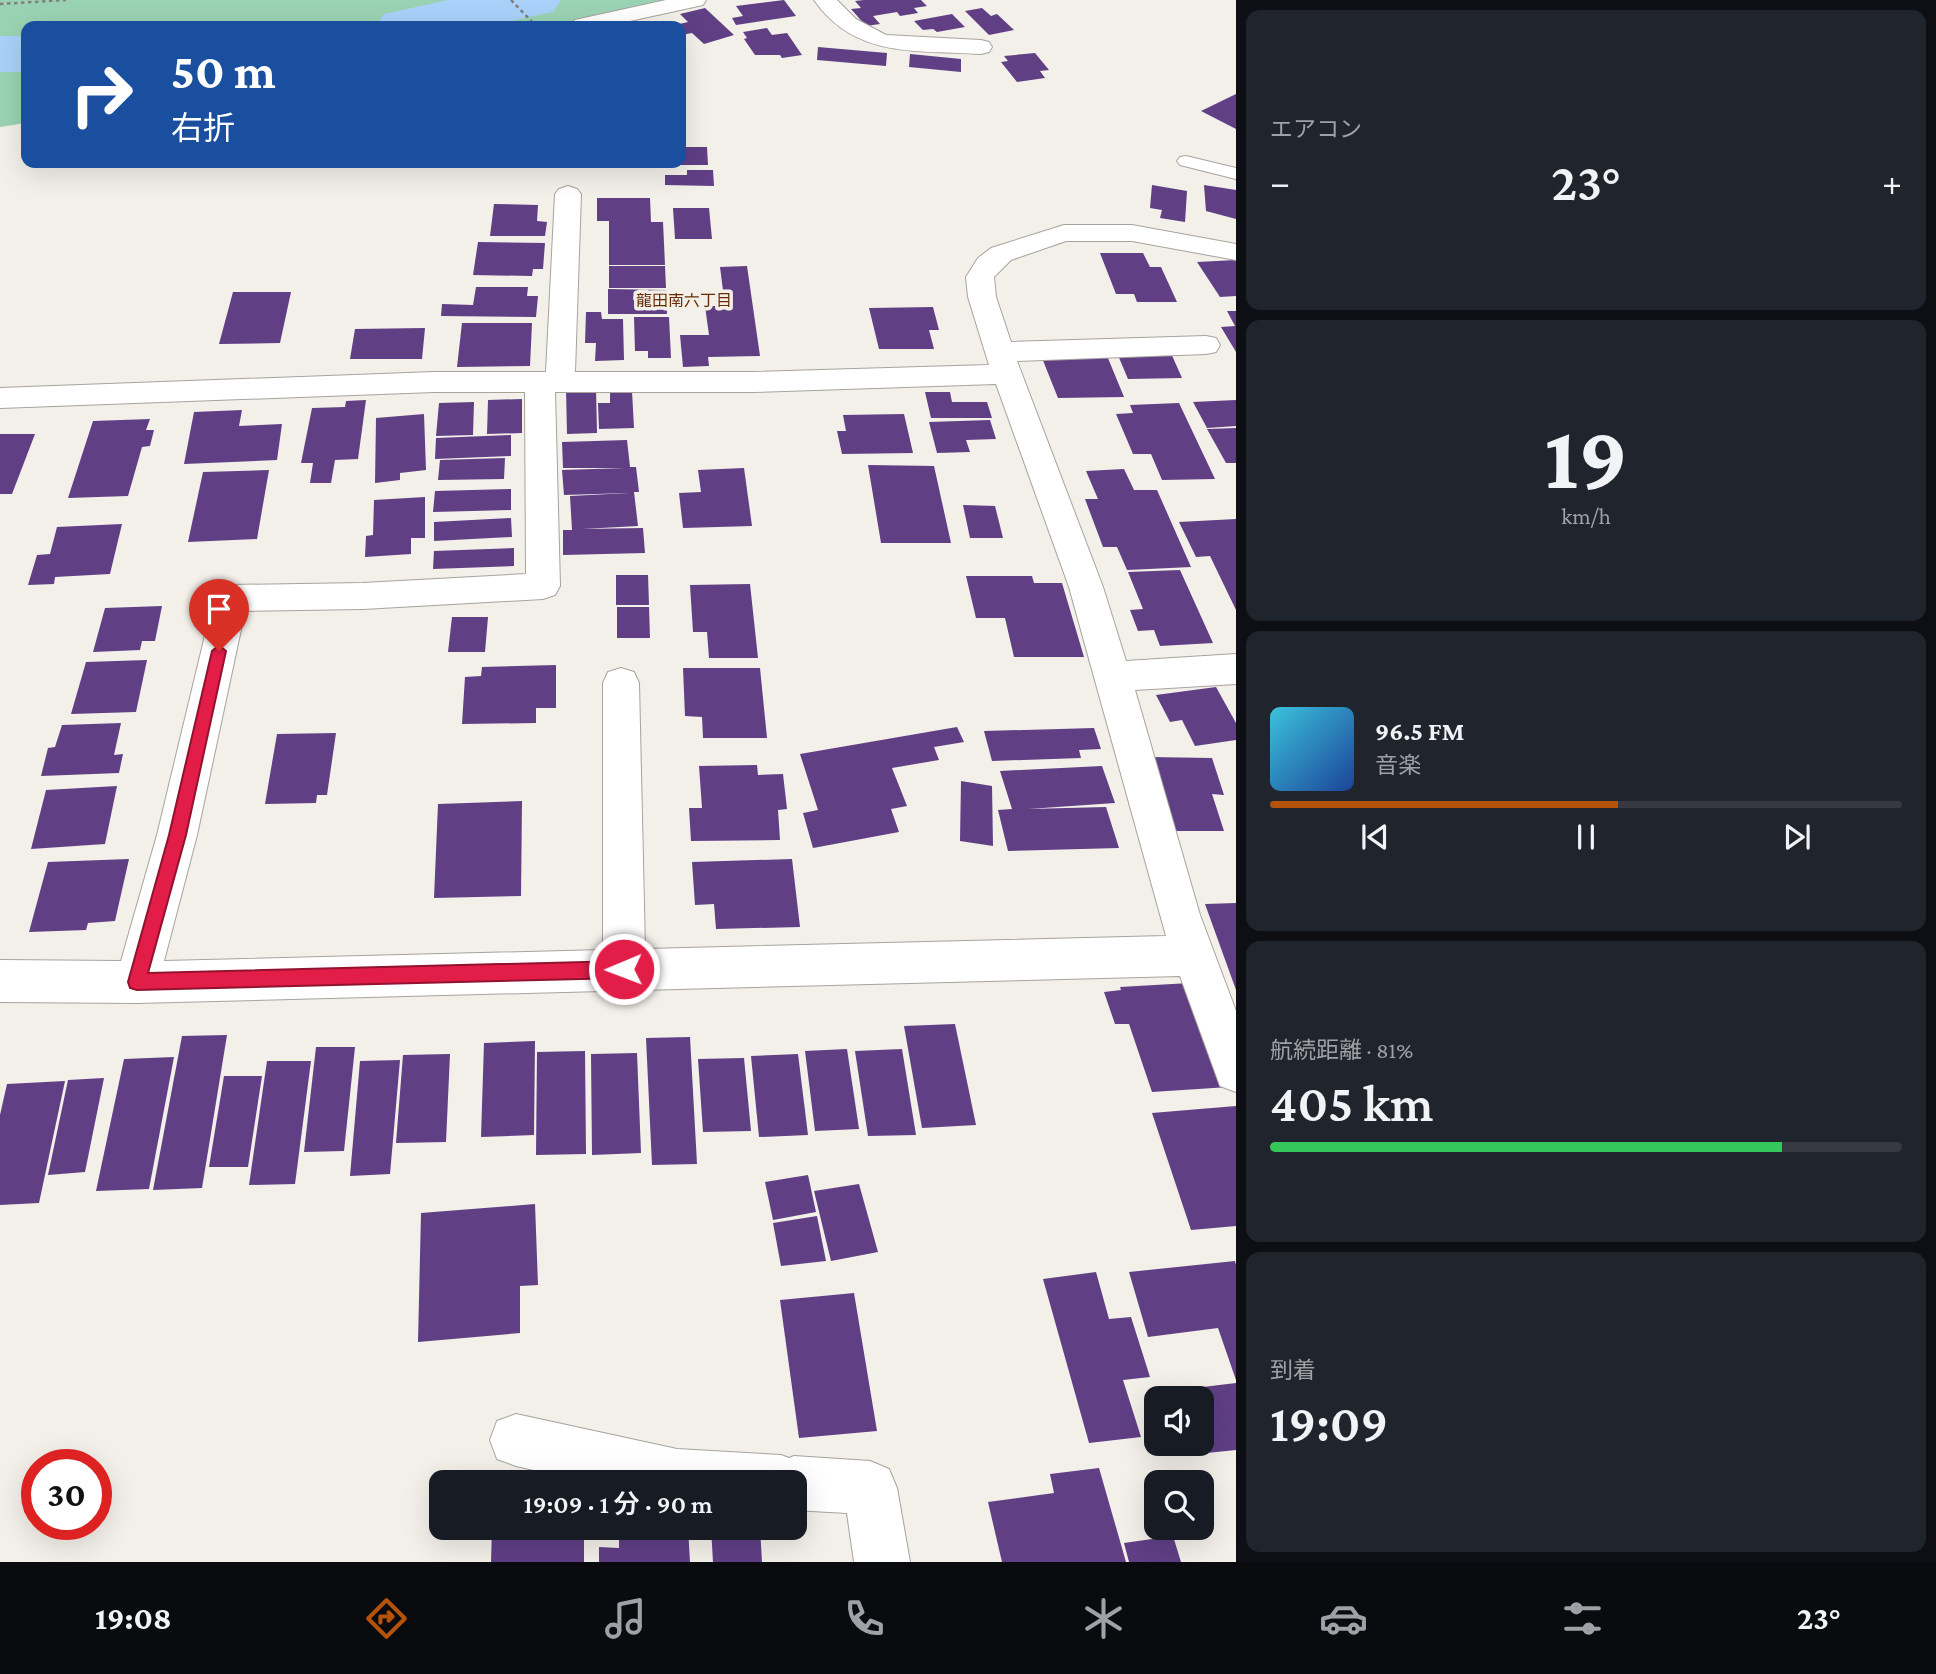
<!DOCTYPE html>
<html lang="ja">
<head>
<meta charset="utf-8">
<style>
  body { margin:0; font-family:"Crimson Pro","Noto Sans JP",serif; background:#20242c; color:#f1f3f6; height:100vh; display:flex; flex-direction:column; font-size:26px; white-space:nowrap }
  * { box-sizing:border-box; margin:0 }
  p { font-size:23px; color:#9ea1a6 }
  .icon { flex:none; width:38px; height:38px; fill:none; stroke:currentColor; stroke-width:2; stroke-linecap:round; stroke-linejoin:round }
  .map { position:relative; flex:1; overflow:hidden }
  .drawer { display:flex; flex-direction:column; gap:10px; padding:10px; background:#0d0f14; width:700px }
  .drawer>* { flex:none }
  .top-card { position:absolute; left:21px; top:21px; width:665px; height:147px; border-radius:14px; box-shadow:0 7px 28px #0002; background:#1a4fa0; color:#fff; overflow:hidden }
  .fabs { position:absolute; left:1144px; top:1386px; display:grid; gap:14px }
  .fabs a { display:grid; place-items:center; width:70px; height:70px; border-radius:14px; background:#171b24; box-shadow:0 7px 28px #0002; font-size:35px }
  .speed { position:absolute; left:21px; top:1449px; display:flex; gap:14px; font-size:35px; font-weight:700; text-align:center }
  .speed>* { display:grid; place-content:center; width:91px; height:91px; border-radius:50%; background:#171b24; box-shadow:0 7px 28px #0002; line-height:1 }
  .speed .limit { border:10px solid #d22; background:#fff; color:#111 }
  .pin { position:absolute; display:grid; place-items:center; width:60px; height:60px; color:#fff; margin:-72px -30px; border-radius:50% 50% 50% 0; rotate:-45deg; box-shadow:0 0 7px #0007 }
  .pin .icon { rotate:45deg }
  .me { position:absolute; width:77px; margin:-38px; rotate:269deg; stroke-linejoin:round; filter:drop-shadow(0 0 5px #0008) }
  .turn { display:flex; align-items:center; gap:24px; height:147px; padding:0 35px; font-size:32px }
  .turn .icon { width:91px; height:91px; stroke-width:2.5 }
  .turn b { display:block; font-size:49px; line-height:60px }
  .big { font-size:52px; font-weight:600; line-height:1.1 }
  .drawer .widget { flex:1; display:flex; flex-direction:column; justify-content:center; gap:10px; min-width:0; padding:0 24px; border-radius:14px; background:#20242c }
  .drawer .dial { align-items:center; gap:0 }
  .dial b { font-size:91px; line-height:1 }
  .song { display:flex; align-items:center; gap:21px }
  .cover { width:84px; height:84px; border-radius:10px; background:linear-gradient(135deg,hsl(190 70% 55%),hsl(220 70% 35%)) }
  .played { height:7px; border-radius:4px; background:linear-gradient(90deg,#b45309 55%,#363941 55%) }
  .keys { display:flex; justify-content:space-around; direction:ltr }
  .heat { display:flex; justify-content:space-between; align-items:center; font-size:38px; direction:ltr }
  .charge { height:10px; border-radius:5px; background:linear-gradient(90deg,#34c759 81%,#363941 0) }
  .trip { position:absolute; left:429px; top:1470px; width:378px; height:70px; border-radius:14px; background:#171b24; box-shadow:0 7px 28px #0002; font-weight:600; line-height:70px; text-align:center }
  .dock { display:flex; height:112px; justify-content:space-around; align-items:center; background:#090b0e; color:#9ea1a6 }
  .dock .icon { width:49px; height:49px }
  .dock .selected { color:#b45309 }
  .dock b { font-size:32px; color:#f1f3f6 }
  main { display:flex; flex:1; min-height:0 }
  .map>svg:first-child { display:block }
  .green { fill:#9ad3b3 }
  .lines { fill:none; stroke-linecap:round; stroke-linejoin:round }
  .river { fill:#a9d1f9; fill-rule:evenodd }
  .building { fill:#603f85 }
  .service-casing { stroke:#a7a39d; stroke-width:2 }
  .minor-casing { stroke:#a7a39d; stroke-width:2 }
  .path { stroke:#817f7b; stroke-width:2.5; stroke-dasharray:3.5 3.5; stroke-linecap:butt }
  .service { fill:#fff; fill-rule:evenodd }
  .minor { fill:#fff; fill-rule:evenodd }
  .route { fill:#e11d48; stroke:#92132f; stroke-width:2 }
  .labels { text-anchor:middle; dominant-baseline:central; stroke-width:7; stroke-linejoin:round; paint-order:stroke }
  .far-neighbourhood-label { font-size:16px; fill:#692b04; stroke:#f3efe9 }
</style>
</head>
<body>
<main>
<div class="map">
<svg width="1236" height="1562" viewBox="0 0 1236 1562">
  <rect width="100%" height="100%" fill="#f3efe9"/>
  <path class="green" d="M0 0H672L558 26H26V123L0 127Z"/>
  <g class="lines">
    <g class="river">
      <path d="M448 0H561L553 12 487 26H375L384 14Z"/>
      <rect x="0" y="36" width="26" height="36"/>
    </g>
  </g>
  <g class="building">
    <path d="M784 0 796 16 736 25 732 18 743 16 736 6Z"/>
    <path d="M864 0H921L927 6 914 8 918 13 900 16 897 12 873 16 880 24 866 26 851 9 861 8 855 1Z"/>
    <path d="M705 8 734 35 704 44 692 33 681 35V26L675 25 688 22 680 14Z"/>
    <path d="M982 8 991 16 997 14 1014 30 989 35 965 11Z"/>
    <path d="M952 14 965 27 937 32 933 29 923 30 914 21Z"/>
    <path d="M767 28 772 35 787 33 802 55 782 58 780 55H755L744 39 747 38 743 32Z"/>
    <path d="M818 47 887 53 886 66 817 60Z"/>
    <path d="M1035 53 1049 70 1040 71 1045 78 1017 82 1001 62 1008 61 1004 56Z"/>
    <path d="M910 54 961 59V72L909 67Z"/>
    <path d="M1236 94V129L1201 111Z"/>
    <path d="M681 147H707L708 165H681Z"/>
    <path d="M687 170H713L714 186 665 185V175H687Z"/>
    <path d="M1152 185 1187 191 1185 222 1160 218 1162 210 1150 208Z"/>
    <path d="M1204 185 1236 190V219L1206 211Z"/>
    <path d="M597 198H650L651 222H663L665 265H609V221H597Z"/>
    <path d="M494 204 538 205 537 221 547 222 545 236H490Z"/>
    <path d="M673 208H709L712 239H675Z"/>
    <path d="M478 242 545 243 543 269H533L532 276 473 275Z"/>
    <path d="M1100 253H1143L1150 267H1161L1177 302H1137L1134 294H1116Z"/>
    <path d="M1236 260V296L1220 297 1197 262Z"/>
    <path d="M609 266H665L666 288H609Z"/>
    <path d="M747 266 760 356 708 357 709 366 683 367 680 335H709L705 306H725L720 267Z"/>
    <path d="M476 287H528L527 296H538L536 317 441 316 442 304 473 305Z"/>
    <path d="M608 289 666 290 667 314H608Z"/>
    <path d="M233 292H291L280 343 219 344Z"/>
    <path d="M933 307 939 330H929L934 349H879L869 308Z"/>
    <path d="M1227 311H1236V352L1221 327 1235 326Z"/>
    <path d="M586 312H601L602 319H623L624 360 595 361 596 343H585Z"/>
    <path d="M634 317H669L671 358H648V351H635Z"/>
    <path d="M462 323H532L530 366 457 367Z"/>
    <path d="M425 328 422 359H350L355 329Z"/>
    <path d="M1105 351 1124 397 1058 398 1040 353Z"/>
    <path d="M1170 351 1182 378 1128 379 1117 353Z"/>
    <path d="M596 388 597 433 567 434 566 389Z"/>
    <path d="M610 391H632L634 428 599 429 598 403H610Z"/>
    <path d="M925 392H950L952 402H987L992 418H931Z"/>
    <path d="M522 399V433L487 434 488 400Z"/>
    <path d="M366 400 358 459 335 460 331 483H310L313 463H301L312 408 345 407 346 401Z"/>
    <path d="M1236 400V426L1207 428 1193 402Z"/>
    <path d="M474 402 473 435 436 436 439 403Z"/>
    <path d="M1179 403 1215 479 1162 480 1151 454H1133L1116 414 1133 413 1130 405Z"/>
    <path d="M242 410 239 426 282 424 277 460 184 464 194 412Z"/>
    <path d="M424 414 426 470 400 473V480L375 483 376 418Z"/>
    <path d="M904 414 913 453 842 454 837 431H846L843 415Z"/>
    <path d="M150 419 146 430H154L150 446 142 447 128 496 68 498 93 421Z"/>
    <path d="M990 420 996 439 966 440 970 452 937 453 929 422Z"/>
    <path d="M1236 428V463H1226L1207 429Z"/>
    <path d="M0 434H35L12 494H0Z"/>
    <path d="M511 435V456L435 459 436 438Z"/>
    <path d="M627 440 630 467H636L639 492H634L638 526 582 529 643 528 645 553 563 555V530H572L570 496 629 493 564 495 562 470 625 468H563L562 442Z"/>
    <path d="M505 458 504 479 438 480 440 460Z"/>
    <path d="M868 465 934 466 951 543H881Z"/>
    <path d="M744 468 752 526 683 528 679 493 701 492 698 470Z"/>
    <path d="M1124 469 1134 490H1157L1191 567 1127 570 1117 547H1103L1085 499H1098L1086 471Z"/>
    <path d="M269 470 257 539 188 542 203 472Z"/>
    <path d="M511 489V510L433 512 435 491Z"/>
    <path d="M425 497V538H411V554L365 557 366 536 373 535 374 500Z"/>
    <path d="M963 505 995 506 1003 538H970Z"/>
    <path d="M511 518 512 537 434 541V522Z"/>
    <path d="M1236 519V610L1210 556 1196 557 1179 522Z"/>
    <path d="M122 524 110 574 55 577 54 584 28 585 37 555 50 554 57 527Z"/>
    <path d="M514 548V566L433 569 434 551Z"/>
    <path d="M1180 570 1213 643 1160 646 1154 630 1138 631 1130 610 1143 609 1128 572Z"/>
    <path d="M616 575H648L649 605H616Z"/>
    <path d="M966 576H1032L1034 583H1062L1084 657H1014L1005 618H976Z"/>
    <path d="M750 584 758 658H709L707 632H693L690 585Z"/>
    <path d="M162 606 155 641H142L140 650 93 652 105 608Z"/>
    <path d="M617 607H649L650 638H617Z"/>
    <path d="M452 617H488L485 652H448Z"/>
    <path d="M147 660 136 712 71 714 86 662Z"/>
    <path d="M556 665V708H536V723L462 724 465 677 481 676 482 667Z"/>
    <path d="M683 668H760L767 738H703L702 717 685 716Z"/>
    <path d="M1216 687 1236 723V740L1195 746 1182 720 1170 722 1156 695Z"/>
    <path d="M121 723 114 755 123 754 119 773 41 776 48 748 55 747 62 725Z"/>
    <path d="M957 727 964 742 934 747 939 760 892 768 907 806 891 809 899 832 813 848 803 813 818 810 800 754Z"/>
    <path d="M1094 728 1101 749 1079 750 1081 758 992 761 984 731Z"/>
    <path d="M336 733 327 795H317L316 803 265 804 277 734Z"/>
    <path d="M1150 757 1212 758 1224 795 1212 794 1224 831H1173Z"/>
    <path d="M757 765 758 775 783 774 787 809 778 810 780 840 691 841 689 808H702L699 766Z"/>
    <path d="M1102 766 1115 803 1028 809 1106 807 1119 848 1008 851 998 810 1012 809 1000 771Z"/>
    <path d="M961 781 992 786 993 846 960 841Z"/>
    <path d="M117 786 105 844 31 849 46 790Z"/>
    <path d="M522 801 521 896 434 898 438 804Z"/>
    <path d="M129 859 115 921 88 923 86 930 29 932 48 862Z"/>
    <path d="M792 859 800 927 716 929 714 904 695 905 692 862Z"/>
    <path d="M1236 903V990L1205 904Z"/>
    <path d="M1190 983 1229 1087 1152 1092 1129 1024H1115L1104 992 1121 990 1120 987Z"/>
    <path d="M955 1024 976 1125 922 1128 904 1026Z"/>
    <path d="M227 1035 202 1188 153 1190 182 1036Z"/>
    <path d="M690 1037 697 1164 652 1165 646 1038Z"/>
    <path d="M535 1041 534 1135 481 1137 484 1043Z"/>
    <path d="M316 1047H355L344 1151 304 1152Z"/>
    <path d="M847 1049 859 1129 815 1131 805 1051Z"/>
    <path d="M902 1049 916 1135 868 1136 855 1051Z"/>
    <path d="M585 1051 586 1154 536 1155 537 1052Z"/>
    <path d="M637 1053 641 1153 592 1155 591 1054Z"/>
    <path d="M450 1054 446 1142 396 1143 403 1055Z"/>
    <path d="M798 1054 808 1135 759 1137 751 1056Z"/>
    <path d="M174 1057 149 1189 96 1191 124 1059Z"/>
    <path d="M744 1058 751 1131 703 1132 698 1059Z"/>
    <path d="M400 1060 390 1174 350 1176 360 1061Z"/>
    <path d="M267 1061H311L295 1184 249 1185Z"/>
    <path d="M224 1076H262L248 1167H209Z"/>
    <path d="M104 1078 85 1172 48 1175 68 1080Z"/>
    <path d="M65 1081 39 1203 0 1205V1115L7 1084Z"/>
    <path d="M1236 1106V1226L1191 1230 1152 1113Z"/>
    <path d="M808 1175 816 1212 773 1220 765 1182Z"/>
    <path d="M859 1184 878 1252 831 1261 814 1191Z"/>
    <path d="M535 1204 538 1285 520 1286V1333L418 1342 421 1213Z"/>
    <path d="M817 1216 826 1261 781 1266 773 1223Z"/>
    <path d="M1235 1261 1236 1265V1380L1218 1328 1148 1337 1129 1272Z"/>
    <path d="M1096 1272 1109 1319 1131 1317 1150 1377 1123 1380 1141 1437 1089 1443 1043 1279Z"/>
    <path d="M854 1293 877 1431 799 1438 780 1300Z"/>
    <path d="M1236 1383V1450L1197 1454 1194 1444H1202V1398H1180L1178 1390Z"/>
    <path d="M1099 1468 1126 1562H1002L988 1502 1054 1493 1050 1474Z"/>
    <path d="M492 1528 584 1530V1562H491Z"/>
    <path d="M619 1528H688L690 1562H599V1547L619 1548Z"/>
    <path d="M711 1528H760L762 1562H713Z"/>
    <path d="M1173 1536 1181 1562H1129L1124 1543Z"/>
  </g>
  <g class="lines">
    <g class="service-casing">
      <path id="service" d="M1186 156 1236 168V179L1180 165 1177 161 1180 157Z"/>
    </g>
    <g class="minor-casing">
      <g id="minor">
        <path d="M666 0H706L703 5 607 26 572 25 575 20Z"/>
        <path d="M814 0H837L856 19 886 35 981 40 989 42 992 47 989 52 981 54C918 50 855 59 814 0Z"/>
        <path d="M568 186 577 189 581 194 575 372H754L989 365 968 297 966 277 978 258 991 248 1064 225H1132L1236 244V260L1132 241H1066L1011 260 994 277 996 297 1011 342 1206 336 1216 338 1220 345 1216 352 1206 354 1017 361 1103 587 1126 661 1236 654V684L1135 690 1200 915 1236 1011V1092L1220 1086 1180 976 137 1003 0 1002V960L121 961 157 835 214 598 219 589 231 585 363 583 526 574 525 392H434L0 408V388L434 372H546L555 194 559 189ZM996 384 1069 587 1166 936 645 949 639 683 634 672 621 668 608 672 603 683V950L164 961 197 835 245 611 363 609 543 599 555 595 560 586 555 392H754Z"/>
        <path d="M516 1414 677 1449 781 1455 789 1458 794 1456 870 1461 889 1469 897 1488 910 1562H854L847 1513 794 1510V1482H586L516 1466 497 1459 490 1440 497 1421Z"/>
      </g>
    </g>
    <g class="path">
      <path d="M511 0 536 26"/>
      <path d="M0 4 66 0"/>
    </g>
    <use href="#service" class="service"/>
    <use href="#minor" class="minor"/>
  </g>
  <path class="route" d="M219 645 226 651 186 835 148 973 624 961 630 963 632 969 630 975 624 978 137 990 130 988 128 982 169 835 212 651Z"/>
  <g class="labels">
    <g class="far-neighbourhood-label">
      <text x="684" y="300">龍田南六丁目</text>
    </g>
  </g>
</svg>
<div class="fabs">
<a><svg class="icon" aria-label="sound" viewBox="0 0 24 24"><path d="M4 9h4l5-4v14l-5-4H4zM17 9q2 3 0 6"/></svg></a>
<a><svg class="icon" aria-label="search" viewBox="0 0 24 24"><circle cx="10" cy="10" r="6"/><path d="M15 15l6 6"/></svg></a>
</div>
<div class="speed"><div class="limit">30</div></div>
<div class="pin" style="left:219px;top:651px;background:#d93025"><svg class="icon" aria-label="arrive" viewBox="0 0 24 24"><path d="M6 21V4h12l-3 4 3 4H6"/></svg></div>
<svg class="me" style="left:624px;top:969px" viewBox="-20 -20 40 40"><circle r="17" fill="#e11d48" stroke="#fff" stroke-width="3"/><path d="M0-11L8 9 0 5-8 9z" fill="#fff"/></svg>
<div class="trip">19:09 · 1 分 · 90 m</div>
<div class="top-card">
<div class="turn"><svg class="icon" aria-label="right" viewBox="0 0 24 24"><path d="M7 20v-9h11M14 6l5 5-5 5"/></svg><div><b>50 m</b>右折</div></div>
</div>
</div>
<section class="drawer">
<div class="widget"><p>エアコン</p>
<div class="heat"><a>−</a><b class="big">23°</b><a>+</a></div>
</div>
<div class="widget dial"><b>19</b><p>km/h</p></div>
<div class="widget">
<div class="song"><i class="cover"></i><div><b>96.5 FM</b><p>音楽</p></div></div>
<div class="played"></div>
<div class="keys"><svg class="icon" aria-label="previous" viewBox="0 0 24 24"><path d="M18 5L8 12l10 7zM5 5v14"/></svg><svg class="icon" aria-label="pause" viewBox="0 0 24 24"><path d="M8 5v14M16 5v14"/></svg><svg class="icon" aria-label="next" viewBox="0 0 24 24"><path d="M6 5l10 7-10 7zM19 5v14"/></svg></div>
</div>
<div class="widget"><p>航続距離 · 81%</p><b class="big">405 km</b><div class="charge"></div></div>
<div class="widget"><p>到着</p><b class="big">19:09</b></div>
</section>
</main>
<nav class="dock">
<b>19:08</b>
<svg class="icon selected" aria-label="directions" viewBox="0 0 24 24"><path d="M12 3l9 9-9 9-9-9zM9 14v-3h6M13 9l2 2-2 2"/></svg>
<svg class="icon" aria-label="music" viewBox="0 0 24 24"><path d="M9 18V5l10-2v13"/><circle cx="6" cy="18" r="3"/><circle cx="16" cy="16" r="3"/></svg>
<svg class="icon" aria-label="phone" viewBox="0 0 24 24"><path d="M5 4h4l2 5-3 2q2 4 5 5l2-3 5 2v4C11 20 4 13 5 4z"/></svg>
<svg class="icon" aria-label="climate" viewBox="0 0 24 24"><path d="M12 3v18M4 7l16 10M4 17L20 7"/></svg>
<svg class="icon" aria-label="car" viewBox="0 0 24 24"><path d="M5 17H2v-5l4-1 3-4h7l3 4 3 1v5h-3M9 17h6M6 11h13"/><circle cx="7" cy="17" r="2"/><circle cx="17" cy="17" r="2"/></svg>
<svg class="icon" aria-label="filters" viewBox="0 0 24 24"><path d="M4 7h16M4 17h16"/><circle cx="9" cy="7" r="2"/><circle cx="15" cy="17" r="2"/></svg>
<b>23°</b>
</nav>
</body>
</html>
